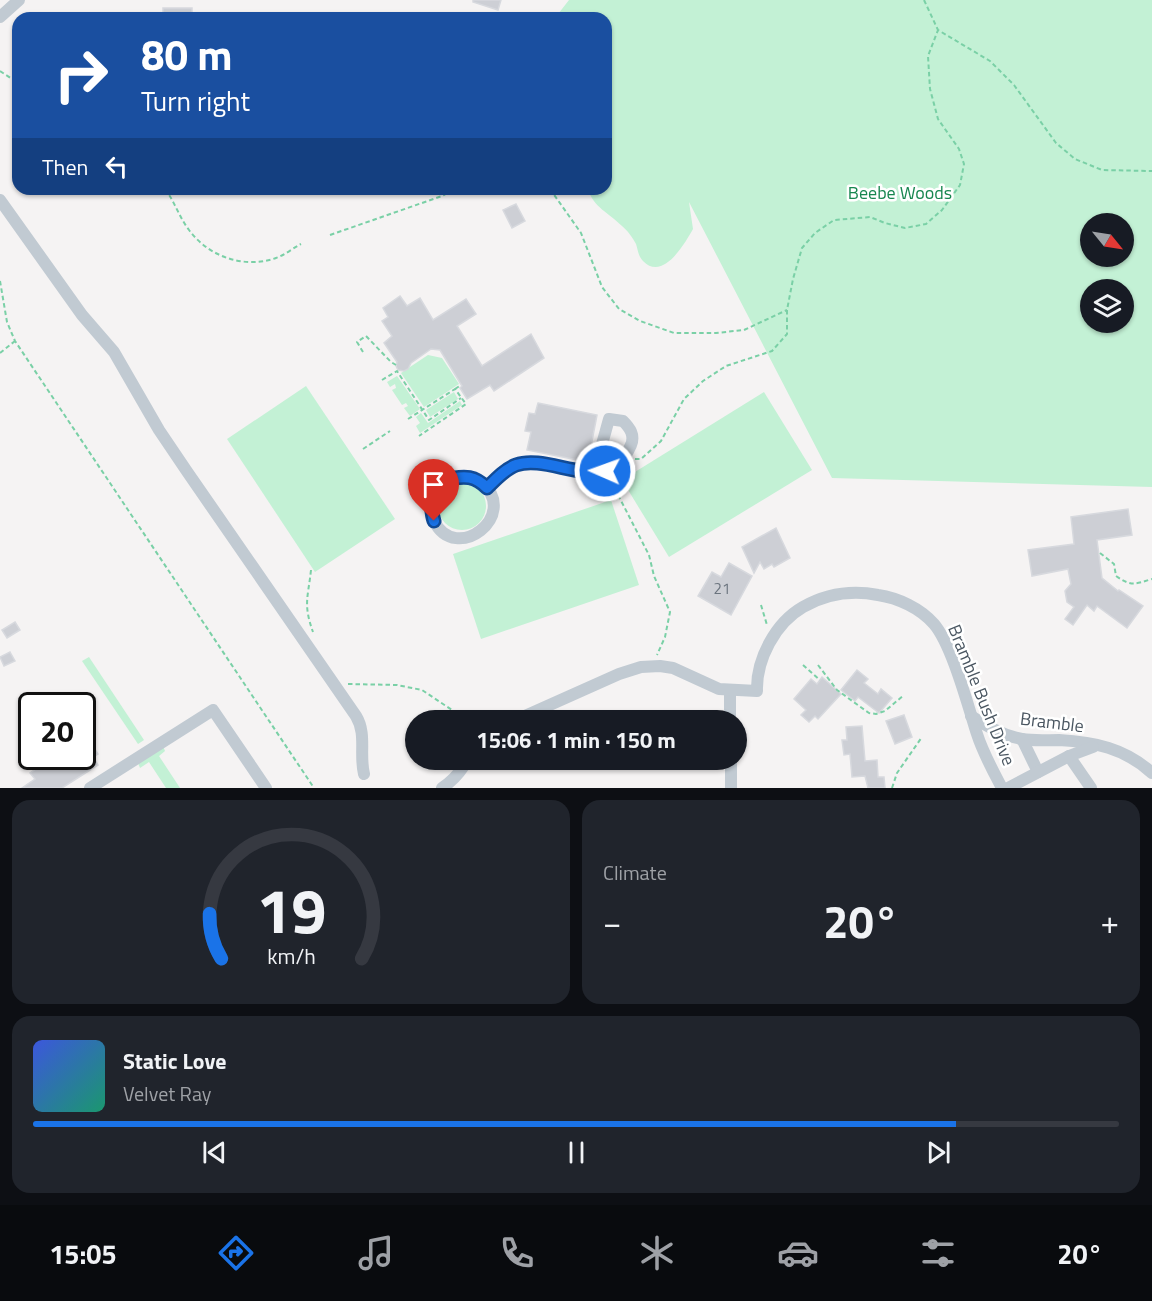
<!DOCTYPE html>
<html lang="en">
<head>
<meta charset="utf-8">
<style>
  body { margin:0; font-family:"Titillium Web",sans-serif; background:#20242c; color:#f1f3f6; height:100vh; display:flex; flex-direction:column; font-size:22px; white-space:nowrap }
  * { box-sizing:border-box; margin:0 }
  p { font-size:20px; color:#9ea1a6 }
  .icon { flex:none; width:33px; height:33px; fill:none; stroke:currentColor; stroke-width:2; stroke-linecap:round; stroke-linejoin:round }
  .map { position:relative; height:788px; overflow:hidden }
  .details { display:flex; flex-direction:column; gap:12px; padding:12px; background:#0d0f14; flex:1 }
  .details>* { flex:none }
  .guide { position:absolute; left:12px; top:12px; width:600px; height:183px; border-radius:18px; box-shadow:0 2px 4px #0004; background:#1a4fa0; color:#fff; overflow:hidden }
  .needle { width:39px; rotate:120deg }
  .fabs { position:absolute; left:1080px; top:213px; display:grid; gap:12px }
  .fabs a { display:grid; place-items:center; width:54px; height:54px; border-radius:50%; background:#171b24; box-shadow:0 2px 4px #0004; font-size:30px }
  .speed { position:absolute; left:18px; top:692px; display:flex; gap:12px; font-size:30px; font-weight:700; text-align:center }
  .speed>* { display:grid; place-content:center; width:78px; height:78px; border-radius:50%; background:#171b24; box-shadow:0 2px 4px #0004; line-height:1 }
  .speed .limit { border:3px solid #111; border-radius:9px; background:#fff; color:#111 }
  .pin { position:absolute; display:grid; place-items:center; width:51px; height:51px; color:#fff; margin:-62px -26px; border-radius:50% 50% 50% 0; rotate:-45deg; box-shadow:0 0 6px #0007 }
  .pin .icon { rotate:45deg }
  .me { position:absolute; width:66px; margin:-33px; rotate:272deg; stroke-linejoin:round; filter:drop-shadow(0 0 4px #0008) }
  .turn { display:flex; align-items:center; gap:21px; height:126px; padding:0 30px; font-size:27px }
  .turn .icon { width:78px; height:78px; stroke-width:2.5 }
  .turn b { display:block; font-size:42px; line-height:51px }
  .then { display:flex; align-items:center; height:57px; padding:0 30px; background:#0003; gap:12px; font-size:22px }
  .big { font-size:45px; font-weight:700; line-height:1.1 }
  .details .widget { flex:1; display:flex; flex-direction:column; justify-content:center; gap:9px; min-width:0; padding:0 21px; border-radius:18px; background:#20242c }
  .details .dial { align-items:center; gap:0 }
  .dial svg { height:156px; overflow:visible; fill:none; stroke:#363941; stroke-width:7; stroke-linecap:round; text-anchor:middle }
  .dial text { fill:#f1f3f6; stroke:none }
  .song { display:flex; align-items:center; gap:18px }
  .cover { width:72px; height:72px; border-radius:9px; background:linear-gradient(135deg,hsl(230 70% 55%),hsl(160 70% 35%)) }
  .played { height:6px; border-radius:3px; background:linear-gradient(90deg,#1a73e8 85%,#363941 85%) }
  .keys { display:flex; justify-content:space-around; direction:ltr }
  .heat { display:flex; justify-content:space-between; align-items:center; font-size:33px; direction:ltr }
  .details .tiles { flex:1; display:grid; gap:12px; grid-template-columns:1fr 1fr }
  .widget:last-child { grid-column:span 2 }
  .trip { position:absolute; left:405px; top:710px; width:342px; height:60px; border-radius:30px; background:#171b24; box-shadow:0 2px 4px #0004; font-weight:700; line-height:60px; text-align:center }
  .tab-bar { display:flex; height:96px; justify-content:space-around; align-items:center; background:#090b0e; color:#9ea1a6 }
  .tab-bar .icon { width:42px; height:42px }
  .tab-bar .selected { color:#1a73e8 }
  .tab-bar b { font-size:27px; color:#f1f3f6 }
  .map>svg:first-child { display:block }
  .green { fill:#c3f1d5; fill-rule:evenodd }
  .building { fill:#cdcfd5; stroke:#d7d9de; stroke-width:1.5 }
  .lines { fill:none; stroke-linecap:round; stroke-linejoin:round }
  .path { stroke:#7ad0a6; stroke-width:2; stroke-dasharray:4.5 3; stroke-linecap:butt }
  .minor { stroke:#c1cad2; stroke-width:12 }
  .route-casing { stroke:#114b97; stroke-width:15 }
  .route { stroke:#1a73e8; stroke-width:10 }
  .labels { text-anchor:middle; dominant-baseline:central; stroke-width:5; stroke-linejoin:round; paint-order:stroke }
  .number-label { font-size:15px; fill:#6b747e }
  .park-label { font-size:18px; fill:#17864f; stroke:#fff }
  .street-label { font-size:18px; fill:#4a5661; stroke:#fff }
</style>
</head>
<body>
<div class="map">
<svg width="1152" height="788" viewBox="0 0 1152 788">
  <rect width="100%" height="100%" fill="#f5f3f3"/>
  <g class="green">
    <path d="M569 0H1152V487L832 478 689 202 693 229C685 243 663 282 643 261 638 256 638 250 636 244 633 238 627 230 622 226 609 213 593 207 588 189H606V18H555ZM1090 224H1124V256H1090ZM1090 290H1124V322H1090Z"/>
    <path d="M428 355 442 358 459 384 424 407 401 373Z"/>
    <path d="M397 376 420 409 410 416 404 408 408 406 406 403 402 405 392 390 396 388 395 384 390 387 387 382Z"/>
    <path d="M306 386 395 519 315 572 227 439Z"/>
    <path d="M454 392 458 399 430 417 426 410Z"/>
    <path d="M764 392 812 470 669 557 622 480Z"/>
    <path d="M460 401 462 405 420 433 416 426 420 423 416 417 421 413 428 423Z"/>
    <circle cx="462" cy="506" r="24"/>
    <path d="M611 500 639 585 481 639 453 554Z"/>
    <path d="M89 657 144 740 138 744 82 661Z"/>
    <path d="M163 746 165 751 159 756 180 788H166L149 762 140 768 138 763Z"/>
  </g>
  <g class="building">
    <path d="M473 0H501L498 10 473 2Z"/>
    <rect x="163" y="8" width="29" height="10"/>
    <path d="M516 204 525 221 512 228 503 210Z"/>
    <path d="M400 296 407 306 420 298 433 320 466 299 476 314 457 326 482 366 531 334 544 358 494 391 490 385 467 399 460 388 462 386 440 350 431 349 411 363 408 369 404 371 398 370 396 366 397 362 384 343 392 336 382 321 388 317 383 308Z"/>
    <path d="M538 403 597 415 588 462 527 450 531 432 525 431 529 413 535 414Z"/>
    <path d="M1128 509 1132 535 1097 540 1102 578 1118 591 1119 590 1143 606 1127 628 1097 606 1094 611 1087 605 1073 625 1065 619 1074 607 1067 602 1065 591 1071 584 1068 569 1032 576 1028 550 1074 544 1071 517Z"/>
    <path d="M776 528 790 558 774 567 772 564 764 569 760 562 754 573 742 547Z"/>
    <path d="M729 563 752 576 731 615 698 596 712 572 721 577Z"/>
    <path d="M15 622 20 630 7 638 2 630Z"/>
    <path d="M10 652 15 661 4 666 0 657Z"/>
    <path d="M857 670 868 679 864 683 878 694 881 689 892 698 879 713 858 697 855 701 841 690Z"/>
    <path d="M822 677 841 694 818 719 815 716 809 722 801 715 806 710 794 699 811 679 817 684Z"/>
    <path d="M904 715 912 737 895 744 886 721Z"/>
    <path d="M862 726 865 761 877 760 878 777H884L885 788H868L865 776 852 777 850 754 844 755 842 740H847L846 727Z"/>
    <path d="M82 730 98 754 93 757 98 765 62 788H22L35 779 30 773 55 756H82Z"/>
  </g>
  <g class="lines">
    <g class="path">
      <path d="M924 0 938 30 990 61 1014 85 1056 143 1075 159 1102 170 1152 171"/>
      <path d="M0 71 18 83"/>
      <path d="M165 189C175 202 179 217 189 230 209 257 244 269 276 258 285 255 293 248 301 244"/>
      <path d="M550 189 581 233 602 287 619 309 640 321 674 333H716L744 330 787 310"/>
      <path d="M330 235 442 196 454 189"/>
      <path d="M0 281 7 322 15 341 314 788"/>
      <path d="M363 352 357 342 366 336 391 362 396 365"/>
      <path d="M0 353 15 341"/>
      <path d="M382 380 397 371 429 420 461 398"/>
      <path d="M455 389 461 385"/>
      <path d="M408 419 455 389 466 404 419 436"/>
      <path d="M363 449 390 431"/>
      <path d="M635 459H641L661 441 684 399 703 381 726 366 772 351 787 334V310L793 279 802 248 815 233 834 220 870 217 885 223 905 228 926 224 942 210 960 185 964 164 959 149 938 119 930 89 928 56 938 30"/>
      <path d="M613 481 615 489 649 555 654 576 670 612 665 637 657 655"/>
      <path d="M1100 553 1114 564 1116 576C1132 587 1135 584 1152 579"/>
      <path d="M311 570C308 598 303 604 313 632"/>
      <path d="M761 605 767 625"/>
      <path d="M803 665 820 680"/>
      <path d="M818 665 837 690 869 713 876 714 885 711 904 695"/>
      <path d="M348 684 397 685 422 690 467 720"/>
      <path d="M892 788 897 773 922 737"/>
    </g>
    <g class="minor">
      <path d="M0 17 19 0"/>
      <path d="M0 200 82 315 114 352 159 430 186 470 356 716C367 734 359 754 364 774"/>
      <path d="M429 476C446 484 465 469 482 483 520 515 456 565 434 521 429 511 432 504 432 494 433 488 430 482 429 476Z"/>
      <path d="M487 488C496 479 507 467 520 464 558 454 607 500 631 445 635 435 630 428 623 421L609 419 594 473"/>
      <path d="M730 691V720"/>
      <path d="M971 716C986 726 1004 736 1022 739 1034 741 1046 740 1059 740 1094 742 1125 748 1152 773"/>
      <path d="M516 720 619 674 641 667 660 666 673 668 719 689 757 691C756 660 775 623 803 607 826 594 852 590 878 595 898 598 920 608 934 624 952 645 968 706 977 734 983 753 993 771 1002 788"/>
      <path d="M1022 739 1038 772"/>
      <path d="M1069 756 1091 788"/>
      <path d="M90 788 213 710 266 788"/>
      <path d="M442 788C454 780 461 772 468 759"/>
      <path d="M731 788V759"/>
      <path d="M1008 788 1069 756 1093 747"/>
    </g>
  </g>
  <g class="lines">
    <g class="route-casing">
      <path id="route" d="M434 521C429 506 433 491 429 476 451 486 465 466 487 488 495 480 505 469 516 465 541 456 577 477 605 471"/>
    </g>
    <use href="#route" class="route"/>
  </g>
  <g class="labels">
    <g class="number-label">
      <text x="722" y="588">21</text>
    </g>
    <g class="park-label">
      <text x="900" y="192">Beebe Woods</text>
    </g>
    <g class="street-label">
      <text transform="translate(982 695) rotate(68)">Bramble Bush Drive</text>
      <text transform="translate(1052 722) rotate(7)">Bramble</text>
    </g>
  </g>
</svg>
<div class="fabs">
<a><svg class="needle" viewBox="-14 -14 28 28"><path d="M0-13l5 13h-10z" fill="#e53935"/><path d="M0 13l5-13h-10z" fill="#9ea1a6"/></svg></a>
<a><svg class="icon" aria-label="layers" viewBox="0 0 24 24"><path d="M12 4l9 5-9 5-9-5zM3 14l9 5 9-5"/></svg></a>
</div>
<div class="speed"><div class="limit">20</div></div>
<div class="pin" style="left:434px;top:521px;background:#d93025"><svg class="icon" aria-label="arrive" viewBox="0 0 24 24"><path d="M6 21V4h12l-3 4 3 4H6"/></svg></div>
<svg class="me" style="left:605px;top:471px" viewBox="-20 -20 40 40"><circle r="17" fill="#1a73e8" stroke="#fff" stroke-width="3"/><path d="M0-11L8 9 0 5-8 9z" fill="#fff"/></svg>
<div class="trip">15:06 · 1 min · 150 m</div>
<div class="guide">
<div class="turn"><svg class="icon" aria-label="right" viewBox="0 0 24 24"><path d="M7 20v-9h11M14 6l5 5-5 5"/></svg><div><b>80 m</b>Turn right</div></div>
<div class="then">Then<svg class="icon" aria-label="left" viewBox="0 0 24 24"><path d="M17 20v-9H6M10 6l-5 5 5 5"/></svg></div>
</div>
</div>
<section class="details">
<div class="tiles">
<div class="widget dial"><svg viewBox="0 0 100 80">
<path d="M14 69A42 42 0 1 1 86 69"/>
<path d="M14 69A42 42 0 0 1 8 46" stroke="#1a73e8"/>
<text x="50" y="56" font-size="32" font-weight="700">19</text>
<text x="50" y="72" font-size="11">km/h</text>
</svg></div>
<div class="widget"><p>Climate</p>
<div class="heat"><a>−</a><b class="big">20°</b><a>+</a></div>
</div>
<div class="widget">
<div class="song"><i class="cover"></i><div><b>Static Love</b><p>Velvet Ray</p></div></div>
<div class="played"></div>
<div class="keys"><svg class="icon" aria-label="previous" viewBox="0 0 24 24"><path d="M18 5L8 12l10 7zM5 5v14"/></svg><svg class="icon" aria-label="pause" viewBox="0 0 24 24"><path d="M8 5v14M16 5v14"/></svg><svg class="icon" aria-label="next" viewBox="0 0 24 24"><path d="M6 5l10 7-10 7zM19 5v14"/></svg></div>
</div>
</div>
</section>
<nav class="tab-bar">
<b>15:05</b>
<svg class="icon selected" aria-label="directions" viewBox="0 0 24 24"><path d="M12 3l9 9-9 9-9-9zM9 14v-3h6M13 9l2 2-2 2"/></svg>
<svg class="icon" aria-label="music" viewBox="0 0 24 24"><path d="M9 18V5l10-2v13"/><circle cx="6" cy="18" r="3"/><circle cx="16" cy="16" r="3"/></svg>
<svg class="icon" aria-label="phone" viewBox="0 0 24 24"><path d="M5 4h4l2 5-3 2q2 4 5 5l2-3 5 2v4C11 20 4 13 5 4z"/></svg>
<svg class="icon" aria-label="climate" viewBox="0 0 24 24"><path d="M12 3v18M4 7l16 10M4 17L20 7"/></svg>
<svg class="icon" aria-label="car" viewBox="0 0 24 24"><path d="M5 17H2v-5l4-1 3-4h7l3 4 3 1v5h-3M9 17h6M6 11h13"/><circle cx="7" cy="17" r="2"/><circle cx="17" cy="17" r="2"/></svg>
<svg class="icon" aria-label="filters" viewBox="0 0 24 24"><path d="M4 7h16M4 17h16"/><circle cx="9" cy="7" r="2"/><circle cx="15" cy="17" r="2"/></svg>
<b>20°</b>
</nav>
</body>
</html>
